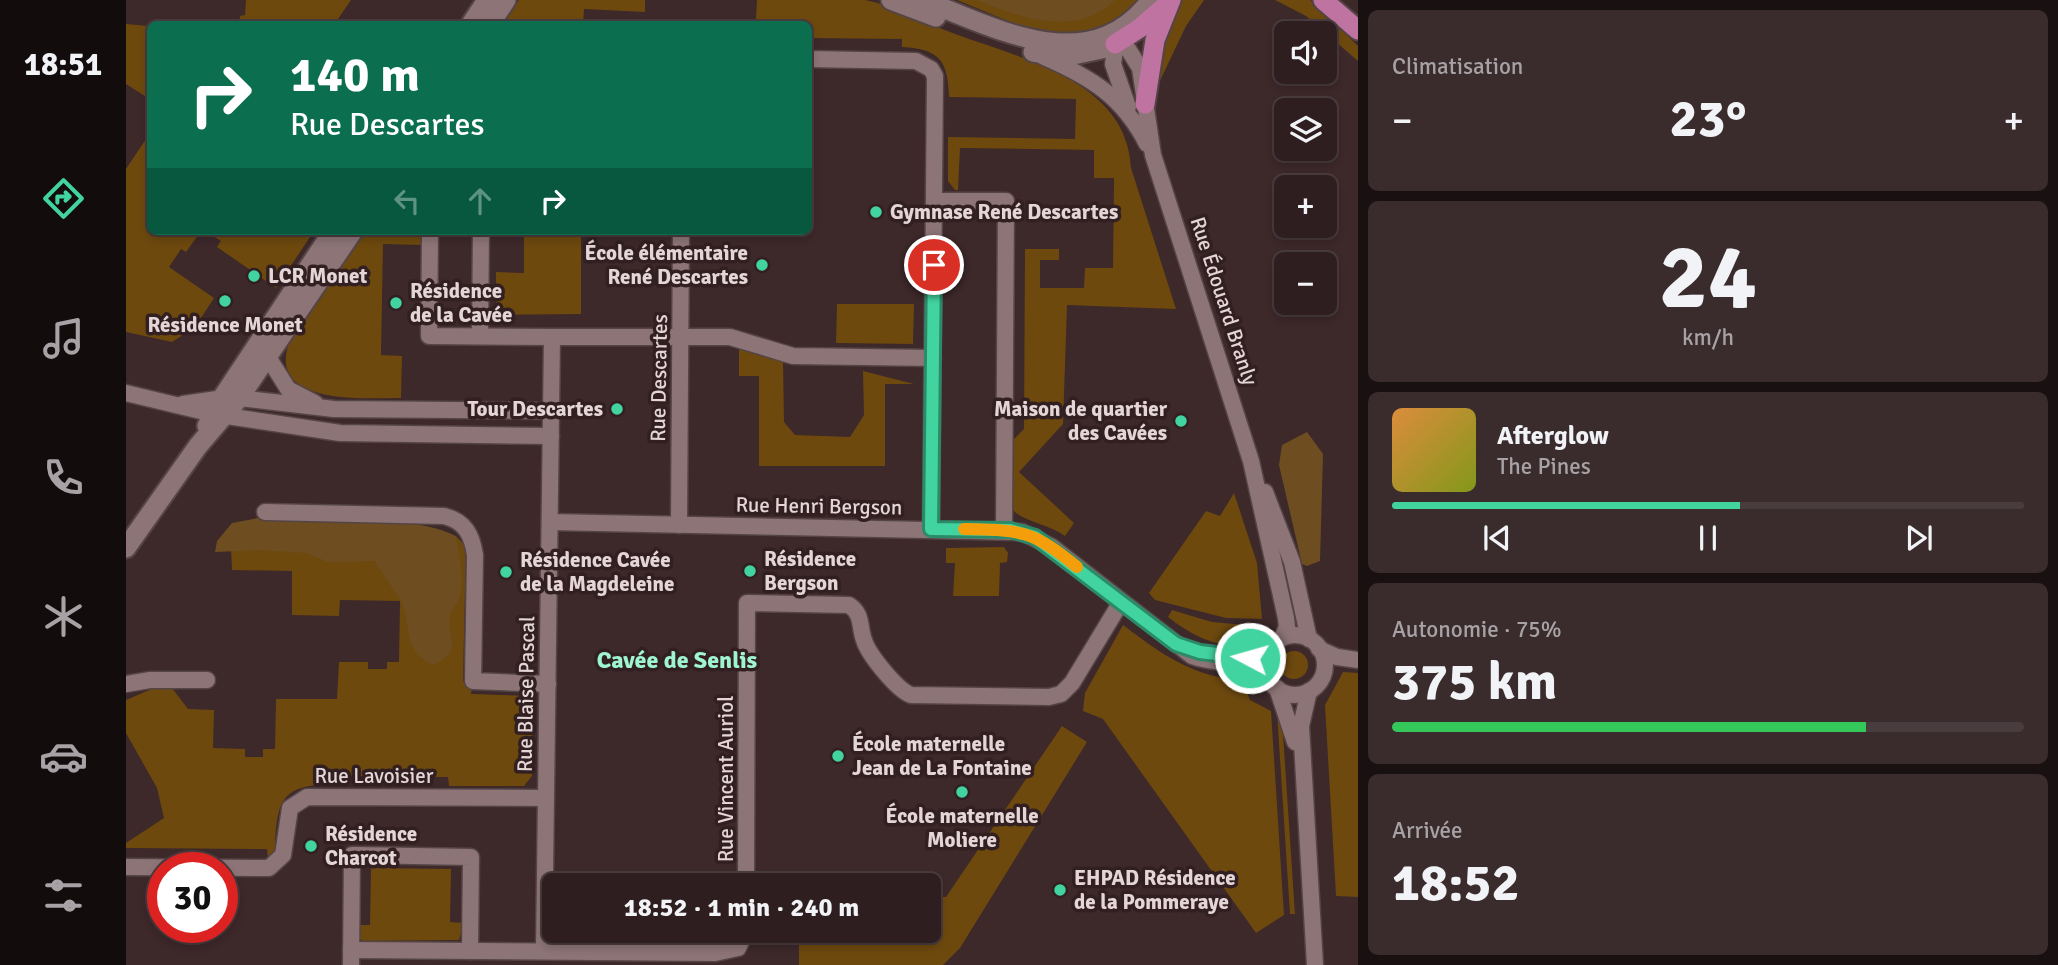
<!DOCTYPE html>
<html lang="fr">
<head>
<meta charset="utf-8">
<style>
  body { margin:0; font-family:Signika,sans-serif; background:#3a2b2d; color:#f1f3f6; height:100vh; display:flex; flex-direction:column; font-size:26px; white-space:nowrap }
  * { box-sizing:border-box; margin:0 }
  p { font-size:23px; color:#a7a2a5 }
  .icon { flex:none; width:38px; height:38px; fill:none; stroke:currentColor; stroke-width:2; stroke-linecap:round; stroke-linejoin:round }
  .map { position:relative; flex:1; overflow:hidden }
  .side { display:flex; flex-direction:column; gap:10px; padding:10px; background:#191012; width:700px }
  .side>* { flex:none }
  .top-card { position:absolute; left:21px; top:21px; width:665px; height:214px; border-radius:10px; box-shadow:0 4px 10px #0003,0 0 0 2px #493c3e; background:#0b6e4f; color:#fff; overflow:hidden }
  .buttons { position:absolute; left:1148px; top:21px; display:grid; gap:14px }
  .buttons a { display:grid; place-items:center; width:63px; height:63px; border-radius:10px; background:#2e1e20; box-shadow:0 4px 10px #0003,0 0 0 2px #493c3e; font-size:35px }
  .speed { position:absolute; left:21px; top:852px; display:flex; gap:14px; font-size:35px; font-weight:700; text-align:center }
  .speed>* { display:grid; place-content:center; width:91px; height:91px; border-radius:50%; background:#2e1e20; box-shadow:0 4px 10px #0003,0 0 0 2px #493c3e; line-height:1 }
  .speed .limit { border:10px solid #d22; background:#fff; color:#111 }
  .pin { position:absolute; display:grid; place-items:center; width:60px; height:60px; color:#fff; margin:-30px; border:4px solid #fff; border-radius:50%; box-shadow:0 2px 7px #0007 }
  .me { position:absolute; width:77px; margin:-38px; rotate:276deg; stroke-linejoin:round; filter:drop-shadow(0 0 5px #0008) }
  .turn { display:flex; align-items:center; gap:24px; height:147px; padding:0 28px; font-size:32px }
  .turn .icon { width:91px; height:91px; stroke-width:2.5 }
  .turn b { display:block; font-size:49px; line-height:60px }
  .lanes { display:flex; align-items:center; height:66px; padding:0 28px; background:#0003; justify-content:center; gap:35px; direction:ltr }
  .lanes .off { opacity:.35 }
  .big { font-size:52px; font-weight:700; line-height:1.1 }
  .side .widget { flex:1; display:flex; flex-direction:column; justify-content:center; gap:10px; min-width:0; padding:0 24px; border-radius:10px; background:#3a2b2d }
  .side .dial { align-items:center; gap:0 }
  .dial b { font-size:91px; line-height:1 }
  .song { display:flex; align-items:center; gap:21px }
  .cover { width:84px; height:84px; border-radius:10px; background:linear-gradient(135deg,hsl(30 70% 55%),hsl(70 70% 35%)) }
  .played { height:7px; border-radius:4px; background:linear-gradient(90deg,#42d4a0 55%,#493c3e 55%) }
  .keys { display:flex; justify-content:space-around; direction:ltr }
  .heat { display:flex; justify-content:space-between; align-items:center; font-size:38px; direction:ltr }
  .charge { height:10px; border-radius:5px; background:linear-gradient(90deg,#34c759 75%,#493c3e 0) }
  .trip { position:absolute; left:416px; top:873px; width:399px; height:70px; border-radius:10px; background:#2e1e20; box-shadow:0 4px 10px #0003,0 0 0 2px #493c3e; font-weight:700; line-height:70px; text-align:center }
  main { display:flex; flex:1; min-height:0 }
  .menu { display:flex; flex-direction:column; width:126px; justify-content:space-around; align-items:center; background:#120c0d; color:#a7a2a5 }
  .menu .icon { width:49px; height:49px }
  .menu .on { color:#42d4a0 }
  .menu b { font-size:32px; color:#f1f3f6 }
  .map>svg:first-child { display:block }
  .green { fill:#6d490e }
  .forest { fill:#6e4e21 }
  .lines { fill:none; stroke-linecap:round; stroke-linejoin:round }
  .minor-casing { stroke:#554446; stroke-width:19 }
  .secondary-casing { stroke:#554446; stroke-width:23 }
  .trunk-casing { stroke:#554446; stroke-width:23 }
  .minor { stroke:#8d7476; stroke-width:16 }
  .secondary { stroke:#8d7476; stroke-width:19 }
  .trunk { stroke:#be73a1; stroke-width:19 }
  .route-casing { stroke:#2b8a68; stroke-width:18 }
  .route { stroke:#42d4a0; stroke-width:12 }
  .slow { stroke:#f59e0b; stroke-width:12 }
  .poi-dot { fill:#42d4a0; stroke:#321f21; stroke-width:2.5 }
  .labels { text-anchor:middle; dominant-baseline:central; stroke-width:7; stroke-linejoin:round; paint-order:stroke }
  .poi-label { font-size:21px; font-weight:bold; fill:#e4d6d7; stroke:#321f21; text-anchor:start }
  .street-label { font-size:21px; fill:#e4d6d7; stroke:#321f21 }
  .quarter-label { font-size:24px; font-weight:bold; fill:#9ef5cf; stroke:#321f21 }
</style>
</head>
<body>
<main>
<nav class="menu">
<b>18:51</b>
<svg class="icon on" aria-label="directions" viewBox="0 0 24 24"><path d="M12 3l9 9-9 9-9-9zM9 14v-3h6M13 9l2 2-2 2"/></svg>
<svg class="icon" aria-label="music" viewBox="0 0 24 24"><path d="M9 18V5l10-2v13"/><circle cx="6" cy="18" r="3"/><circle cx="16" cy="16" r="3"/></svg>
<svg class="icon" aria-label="phone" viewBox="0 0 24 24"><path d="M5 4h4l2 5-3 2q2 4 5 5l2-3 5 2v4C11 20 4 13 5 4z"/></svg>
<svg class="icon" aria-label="climate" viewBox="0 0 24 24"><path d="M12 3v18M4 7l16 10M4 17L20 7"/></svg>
<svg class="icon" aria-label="car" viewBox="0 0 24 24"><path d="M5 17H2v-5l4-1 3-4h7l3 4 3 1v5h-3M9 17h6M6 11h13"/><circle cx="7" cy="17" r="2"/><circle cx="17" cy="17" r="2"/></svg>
<svg class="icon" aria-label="filters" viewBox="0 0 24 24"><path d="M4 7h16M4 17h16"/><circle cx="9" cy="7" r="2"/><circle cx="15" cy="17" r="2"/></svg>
</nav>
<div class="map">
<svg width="1232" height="965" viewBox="0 0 1232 965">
  <rect width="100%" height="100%" fill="#3d282a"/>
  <g class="green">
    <path d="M120 0H225L212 19 216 21 214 24H113L114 16 119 15Z"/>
    <path d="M393 0H519V12L458 9 457 24H376Z"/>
    <path d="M631 0C661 0 712 0 739 0 767 5 797 22 824 32 892 58 1001 79 1005 168L1050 309 941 305 937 424 893 472 948 523 939 536C924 525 904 523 890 513 879 504 884 458 884 443L898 429 899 249H933V260H914V288H958L959 268H987L988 178H968V150L834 148 832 190H829L822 181V137L949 139 950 99 823 97C822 61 814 49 776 47V39L683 38 682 24H624L630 19Z"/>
    <path d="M831 0H1015L990 23 945 36 923 38Z"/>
    <path d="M1056 0H1078L1060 26 1031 87C1034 54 1040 29 1056 0Z"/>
    <path d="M1149 0H1184L1232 46V61L1180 16Z"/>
    <path d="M0 24 22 26 20 35 24 36V92L19 96 0 84Z"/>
    <path d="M24 133V231H75L60 252 55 249 43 267 88 298 75 318 57 327 60 333 46 342 0 332V169Z"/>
    <path d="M79 231H188L150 288 91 247 95 241Z"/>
    <path d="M238 231H297V245L257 244 255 355 276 356 275 398C239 398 141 406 163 343Z"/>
    <path d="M398 231H455V314L370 315V272L398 273Z"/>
    <path d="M711 304H788L787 344 710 343Z"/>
    <path d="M613 348 657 361 658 422 669 435 724 437 738 415 737 371 788 384H759V466H633V376H613Z"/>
    <path d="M1108 493 1131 563 1136 619 1100 618 1029 600 1023 593 1080 511 1094 516Z"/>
    <path d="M132 518 231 519V533L330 536 340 547 337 681H347L345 694 404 696 406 701V776L398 786H323L322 777 208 776 207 784C153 785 151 802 149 851L142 858 141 849 0 848V843L38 818 31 788 0 733V700L28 688H46L62 709 88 710 87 748 119 749V757H137V749H149L150 699H211L213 662H242V669H261V662H273L274 601 214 600 213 616 166 615V571L106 570 105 548 132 530Z"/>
    <path d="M878 547 882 553 881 562 874 563 873 596H827L829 563H820V548Z"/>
    <path d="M1046 610 1086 622 1130 626 1116 648C1086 645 1065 635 1042 617Z"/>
    <path d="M997 625C1034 653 1068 678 1116 680L1124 700 1145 711 1158 915 1130 933 977 719 957 711 959 693Z"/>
    <circle cx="1168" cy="665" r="14"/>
    <path d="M1217 672 1232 673V897L1210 896 1199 705Z"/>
    <path d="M1151 712 1156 719 1169 914H1164Z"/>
    <path d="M936 726 961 742 834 948 817 965H673V931H803V897H820Z"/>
    <path d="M245 868 325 869 324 922 338 923 333 940 237 941 232 938 229 925H244Z"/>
  </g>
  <g class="forest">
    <path d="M851 0H989C950 38 895 18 851 0Z"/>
    <path d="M1181 432 1197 454 1194 561 1181 566 1176 564 1153 465 1156 445Z"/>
    <path d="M132 518C183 518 287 514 330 536 333 555 340 583 332 601 330 606 325 610 324 615 320 640 339 650 307 665 273 647 288 626 274 599 266 586 256 574 249 561L202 562 181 553 133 550 89 552 91 541 106 523Z"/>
  </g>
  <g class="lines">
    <g class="minor-casing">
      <g id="minor">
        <path d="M991 35 987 64 1002 107"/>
        <path d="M980 42 1002 49 1014 68 1027 155 1125 461 1160 618 1161 627 1156 638"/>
        <path d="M918 57C966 78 997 97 1021 144"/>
        <path d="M682 59 790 61 805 69 809 76 805 529"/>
        <path d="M809 201H880L878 530"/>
        <path d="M304 231 303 336 426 337"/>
        <path d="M354 336 355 231"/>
        <path d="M142 357 162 389 189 403"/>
        <path d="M0 393 87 414 214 433 425 436"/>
        <path d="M57 404 105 397 208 409 426 411"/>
        <path d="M1139 492 1166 562 1183 639"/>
        <path d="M139 512 318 516C339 521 346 535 349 555L347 681 422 684"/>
        <path d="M424 522 896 532 926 547 1066 656C1090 665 1121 660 1141 675"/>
        <path d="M553 525 555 231"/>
        <circle cx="1169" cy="665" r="30"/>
        <path d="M1193 649 1211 657 1232 660"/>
        <path d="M0 684 24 680H81"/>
        <path d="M1151 688 1169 742"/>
        <path d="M1183 691 1175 726 1189 965"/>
        <path d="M0 867 143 868 157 855 164 808 181 797 420 798"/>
        <path d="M620 886 621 603 723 605C737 614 733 627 738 640 742 654 771 690 785 695L923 697 935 694 946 683 995 602"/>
        <path d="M225 950 589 953 612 948 620 931"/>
        <path d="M418 951 426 337H604L667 356 807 358"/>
        <path d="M225 965 226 855H230L345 857 344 951"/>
      </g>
    </g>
    <g class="secondary-casing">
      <g id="secondary">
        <path d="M765 0 810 17"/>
        <path d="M797 0C870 28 964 81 1025 0"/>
        <path d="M345 24 361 0"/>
        <path d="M364 24 380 0"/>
        <path d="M907 52 938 57 980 48"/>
        <path d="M81 426 96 398 207 231"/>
        <path d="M0 548 72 446 113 398 227 231"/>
      </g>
    </g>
    <g class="trunk-casing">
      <g id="trunk">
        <path d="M1197 0 1232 30"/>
        <path d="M989 44 1014 28 1038 7"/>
        <path d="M1019 104 1029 40 1045 0"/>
      </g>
    </g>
    <use href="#minor" class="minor"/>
    <use href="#secondary" class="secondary"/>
    <use href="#trunk" class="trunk"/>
  </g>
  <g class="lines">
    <g class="route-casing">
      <path id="route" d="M808 265 805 529 884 530 909 537 1050 644 1074 652 1124 658"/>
    </g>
    <use href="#route" class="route"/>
    <path class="slow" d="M838 529C895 530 906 530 951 567"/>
  </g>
  <g class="poi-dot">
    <circle cx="750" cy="212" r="7"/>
    <circle cx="636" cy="265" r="7"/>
    <circle cx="128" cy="276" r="7"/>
    <circle cx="99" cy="301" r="7"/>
    <circle cx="270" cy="303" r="7"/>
    <circle cx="491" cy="409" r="7"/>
    <circle cx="1055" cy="421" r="7"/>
    <circle cx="624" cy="571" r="7"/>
    <circle cx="380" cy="572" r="7"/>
    <circle cx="712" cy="756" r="7"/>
    <circle cx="836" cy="792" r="7"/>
    <circle cx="185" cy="846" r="7"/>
    <circle cx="934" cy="890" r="7"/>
  </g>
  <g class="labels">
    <g class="poi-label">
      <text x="764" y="212">Gymnase René Descartes</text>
      <text x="622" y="253" text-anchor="end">École élémentaire<tspan x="622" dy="24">René Descartes</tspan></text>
      <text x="142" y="276">LCR Monet</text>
      <text x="284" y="291">Résidence<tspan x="284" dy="24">de la Cavée</tspan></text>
      <text x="99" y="325" text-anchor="middle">Résidence Monet</text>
      <text x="477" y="409" text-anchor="end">Tour Descartes</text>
      <text x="1041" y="409" text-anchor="end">Maison de quartier<tspan x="1041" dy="24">des Cavées</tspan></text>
      <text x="638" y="559">Résidence<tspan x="638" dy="24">Bergson</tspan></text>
      <text x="394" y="560">Résidence Cavée<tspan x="394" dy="24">de la Magdeleine</tspan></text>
      <text x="726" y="744">École maternelle<tspan x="726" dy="24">Jean de La Fontaine</tspan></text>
      <text x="836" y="816" text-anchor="middle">École maternelle<tspan x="836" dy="24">Moliere</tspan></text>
      <text x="199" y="834">Résidence<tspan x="199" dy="24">Charcot</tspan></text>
      <text x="948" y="878">EHPAD Résidence<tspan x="948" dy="24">de la Pommeraye</tspan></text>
    </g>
    <g class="street-label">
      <text transform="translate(1098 301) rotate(72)">Rue Édouard Branly</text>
      <text transform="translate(533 378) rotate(-89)">Rue Descartes</text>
      <text transform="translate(693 506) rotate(1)">Rue Henri Bergson</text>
      <text transform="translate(400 694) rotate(-89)">Rue Blaise Pascal</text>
      <text x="248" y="776">Rue Lavoisier</text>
      <text transform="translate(600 779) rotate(-90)">Rue Vincent Auriol</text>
    </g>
    <g class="quarter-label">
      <text x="551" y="660">Cavée de Senlis</text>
    </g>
  </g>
</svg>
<div class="buttons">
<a><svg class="icon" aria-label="sound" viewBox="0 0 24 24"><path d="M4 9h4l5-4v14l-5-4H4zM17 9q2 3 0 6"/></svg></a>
<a><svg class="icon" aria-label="layers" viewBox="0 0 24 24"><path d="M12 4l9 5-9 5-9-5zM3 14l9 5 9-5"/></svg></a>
<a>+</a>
<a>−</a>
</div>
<div class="speed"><div class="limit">30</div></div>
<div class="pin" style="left:808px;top:265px;background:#d93025"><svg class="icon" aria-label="arrive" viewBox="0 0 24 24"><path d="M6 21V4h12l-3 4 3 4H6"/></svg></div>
<svg class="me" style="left:1124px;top:658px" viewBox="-20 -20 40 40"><circle r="17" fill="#42d4a0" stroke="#fff" stroke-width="3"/><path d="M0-11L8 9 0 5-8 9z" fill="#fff"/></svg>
<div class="trip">18:52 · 1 min · 240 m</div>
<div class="top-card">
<div class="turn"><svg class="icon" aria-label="right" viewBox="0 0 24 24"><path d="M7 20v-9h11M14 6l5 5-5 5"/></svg><div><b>140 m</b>Rue Descartes</div></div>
<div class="lanes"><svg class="icon off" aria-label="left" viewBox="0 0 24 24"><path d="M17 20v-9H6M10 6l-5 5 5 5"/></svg><svg class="icon off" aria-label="ahead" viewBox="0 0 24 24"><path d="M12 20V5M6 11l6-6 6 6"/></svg><svg class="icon" aria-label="right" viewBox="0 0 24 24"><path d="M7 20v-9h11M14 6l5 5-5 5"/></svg></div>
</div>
</div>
<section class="side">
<div class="widget"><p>Climatisation</p>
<div class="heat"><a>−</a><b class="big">23°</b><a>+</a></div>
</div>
<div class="widget dial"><b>24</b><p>km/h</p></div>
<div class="widget">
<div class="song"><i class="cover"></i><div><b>Afterglow</b><p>The Pines</p></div></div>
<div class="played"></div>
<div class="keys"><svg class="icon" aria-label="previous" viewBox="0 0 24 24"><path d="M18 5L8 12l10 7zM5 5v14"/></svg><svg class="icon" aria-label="pause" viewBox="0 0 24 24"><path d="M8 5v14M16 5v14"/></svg><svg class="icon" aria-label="next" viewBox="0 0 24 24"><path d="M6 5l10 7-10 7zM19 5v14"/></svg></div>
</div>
<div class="widget"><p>Autonomie · 75%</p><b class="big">375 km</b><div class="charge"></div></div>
<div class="widget"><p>Arrivée</p><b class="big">18:52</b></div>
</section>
</main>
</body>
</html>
